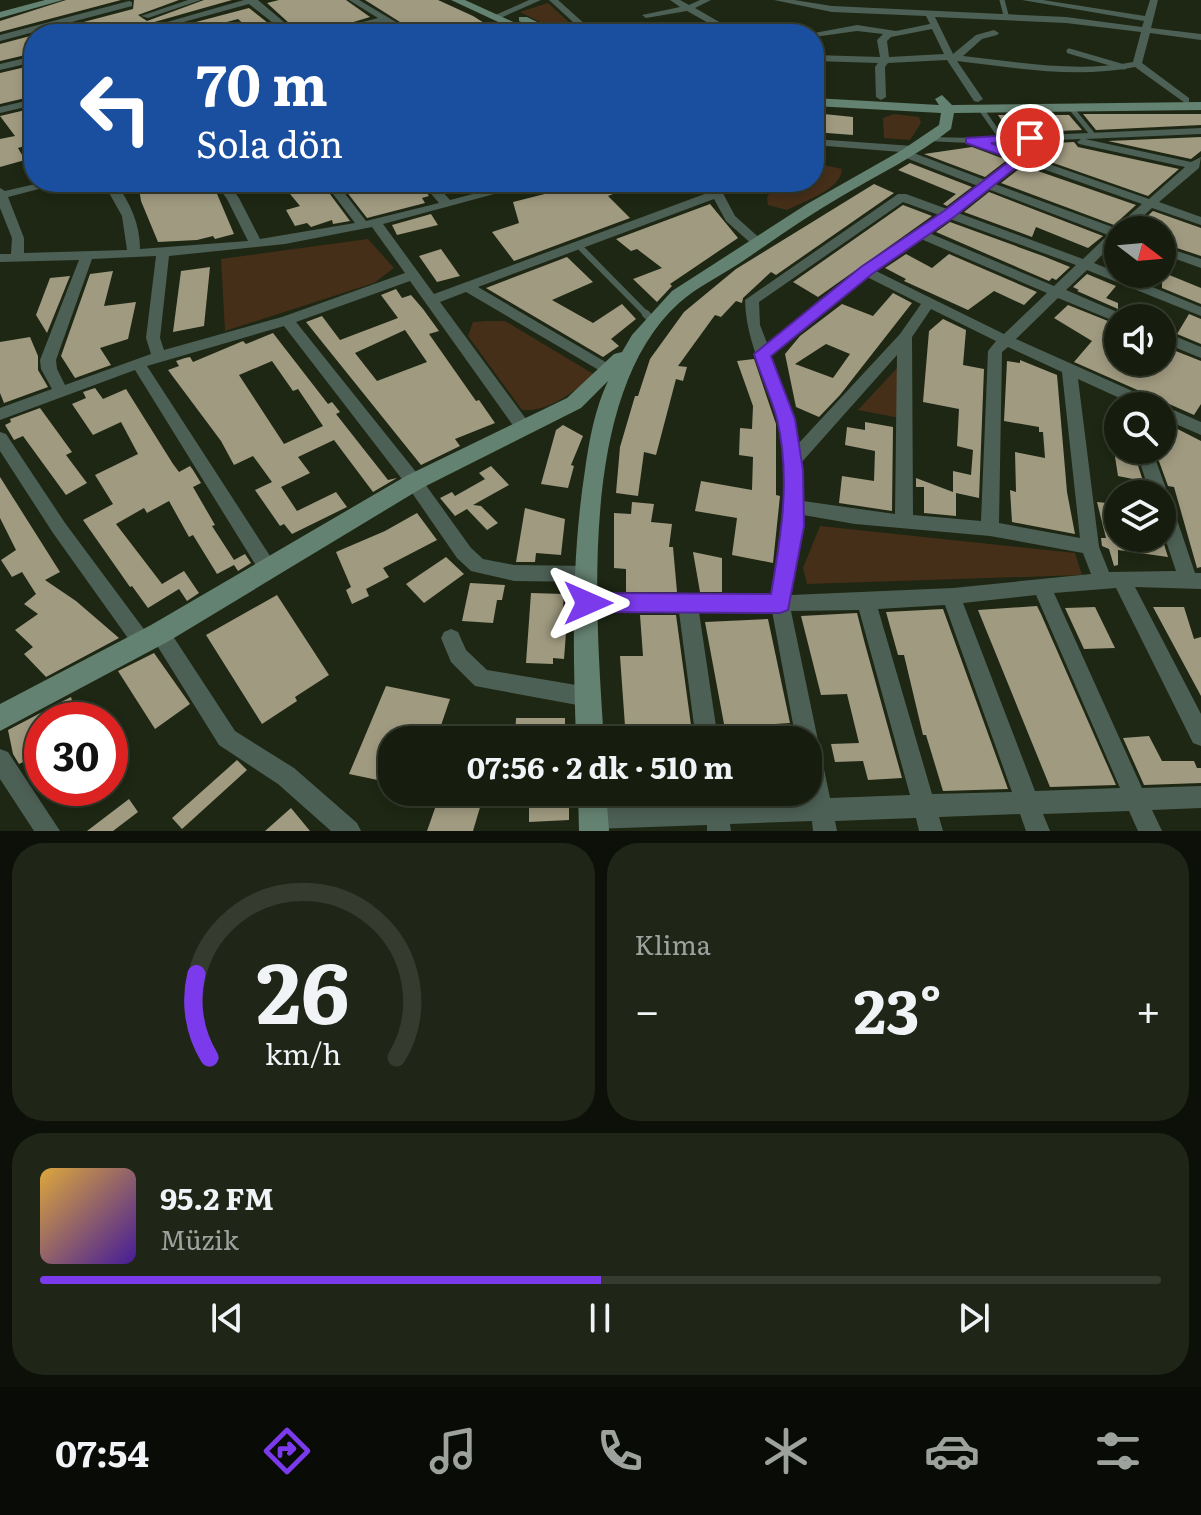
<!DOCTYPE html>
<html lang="tr">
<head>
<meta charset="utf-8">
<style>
  body { margin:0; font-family:Literata,serif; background:#1f2617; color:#f1f3f6; height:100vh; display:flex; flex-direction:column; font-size:30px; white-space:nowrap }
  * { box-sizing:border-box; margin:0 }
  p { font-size:26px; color:#9ea29e }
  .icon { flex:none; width:44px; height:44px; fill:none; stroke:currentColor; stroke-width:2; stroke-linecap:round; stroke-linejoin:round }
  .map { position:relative; height:831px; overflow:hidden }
  .side { display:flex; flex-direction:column; gap:12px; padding:12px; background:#0c1008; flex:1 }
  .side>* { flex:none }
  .guide { position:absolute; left:24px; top:24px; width:800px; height:168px; border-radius:32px; box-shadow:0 4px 12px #0003,0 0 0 2px #353b2e; background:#1a4fa0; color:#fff; overflow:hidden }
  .needle { width:52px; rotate:106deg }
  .buttons { position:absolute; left:1104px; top:216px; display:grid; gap:16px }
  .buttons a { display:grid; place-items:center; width:72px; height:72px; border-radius:50%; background:#161d0e; box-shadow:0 4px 12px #0003,0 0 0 2px #353b2e; font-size:40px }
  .speed { position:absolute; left:24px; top:702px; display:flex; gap:16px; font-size:40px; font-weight:700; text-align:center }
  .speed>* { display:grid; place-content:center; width:104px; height:104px; border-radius:50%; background:#161d0e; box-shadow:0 4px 12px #0003,0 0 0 2px #353b2e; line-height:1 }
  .speed .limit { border:12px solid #d22; background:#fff; color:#111 }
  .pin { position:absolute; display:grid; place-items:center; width:68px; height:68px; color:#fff; margin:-34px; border:4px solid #fff; border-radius:50%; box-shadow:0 2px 8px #0007 }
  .me { position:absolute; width:88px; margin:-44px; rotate:90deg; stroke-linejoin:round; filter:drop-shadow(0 0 6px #0008) }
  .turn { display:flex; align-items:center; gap:28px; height:168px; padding:0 40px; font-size:36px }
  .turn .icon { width:104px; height:104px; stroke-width:2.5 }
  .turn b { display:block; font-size:56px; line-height:68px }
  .big { font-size:60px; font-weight:700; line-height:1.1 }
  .side .card { flex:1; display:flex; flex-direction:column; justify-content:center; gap:12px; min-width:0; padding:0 28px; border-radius:32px; background:#1f2617 }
  .side .dial { align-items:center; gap:0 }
  .dial svg { height:208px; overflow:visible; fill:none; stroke:#353b2e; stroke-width:7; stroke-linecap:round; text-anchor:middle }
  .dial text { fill:#f1f3f6; stroke:none }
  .song { display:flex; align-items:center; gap:24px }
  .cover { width:96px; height:96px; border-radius:12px; background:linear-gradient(135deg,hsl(40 70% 55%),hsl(260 70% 35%)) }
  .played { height:8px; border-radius:4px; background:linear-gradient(90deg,#7c3aed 50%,#353b2e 50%) }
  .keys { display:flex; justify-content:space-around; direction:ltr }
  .heat { display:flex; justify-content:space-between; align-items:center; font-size:44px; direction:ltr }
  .side .tiles { flex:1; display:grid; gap:12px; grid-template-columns:1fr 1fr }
  .card:last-child { grid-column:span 2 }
  .trip { position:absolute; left:378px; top:726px; width:444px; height:80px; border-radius:32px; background:#161d0e; box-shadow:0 4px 12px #0003,0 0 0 2px #353b2e; font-weight:700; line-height:80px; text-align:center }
  .menu { display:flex; height:128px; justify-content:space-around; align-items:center; background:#090c06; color:#9ea29e }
  .menu .icon { width:56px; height:56px }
  .menu .current { color:#7c3aed }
  .menu b { font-size:36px; color:#f1f3f6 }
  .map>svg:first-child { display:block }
  .green { fill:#462f19 }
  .building { fill:#a09a80; fill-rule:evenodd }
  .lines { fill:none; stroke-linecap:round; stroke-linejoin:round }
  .lane-far2 { stroke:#4d6056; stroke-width:5 }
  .lane-far1 { stroke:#4d6056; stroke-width:6 }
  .lane { stroke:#4d6056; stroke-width:8 }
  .street { fill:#4d6056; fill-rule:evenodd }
  .secondary { fill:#648271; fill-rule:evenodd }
  .route { fill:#7c3aed; stroke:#51269a; stroke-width:2 }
</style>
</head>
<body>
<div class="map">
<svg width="1201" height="831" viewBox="0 0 1201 831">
  <rect width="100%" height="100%" fill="#1e2713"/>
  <g class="green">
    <path d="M548 3 582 34H565L520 12Z"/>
    <path d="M894 114 919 117 921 123 910 140 884 138 883 118Z"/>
    <path d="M814 163 842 169C841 190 804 201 787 210L768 205 767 198 775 182H814Z"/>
    <path d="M368 239 394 268 374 283 225 331 221 259Z"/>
    <path d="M488 321H505L595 375C573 391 551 412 522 410L468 336 473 322Z"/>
    <path d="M899 366 900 418 858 410Z"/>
    <path d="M820 526 1075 553 1082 575 807 584 803 568Z"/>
  </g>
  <g class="building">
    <path d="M66 0H121L0 32V21Z"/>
    <path d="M134 0H179L138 15 147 21 204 0H232L112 34H38L133 9Z"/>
    <path d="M279 0H346L370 17 314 34H301L267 3Z"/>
    <path d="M365 0H438L473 16 502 34H419Z"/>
    <path d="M249 8 282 34H255L238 19 182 34 158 32Z"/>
    <path d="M34 35V53L0 61V44Z"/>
    <path d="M34 65V96L0 104V73Z"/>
    <path d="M34 108V143L18 148 25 160 0 167V139L15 136 0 116Z"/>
    <path d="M814 113 853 117V135L814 132Z"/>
    <path d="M1083 114H1201V125L1096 130Z"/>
    <path d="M998 115H1069L1082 130 1010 133Z"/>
    <path d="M1201 137V151L1191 159 1108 141Z"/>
    <path d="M1074 142 1078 147 1179 169 1148 196 1022 152 1018 145Z"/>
    <path d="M972 147 1007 160 985 177 924 154Z"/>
    <path d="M910 163 972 187 947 206 943 204 956 194 898 170Z"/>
    <path d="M1023 166 1035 170 1136 205 1114 225 1001 183Z"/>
    <path d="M138 182H212L234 234 215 239 213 236 197 240 158 242 141 201Z"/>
    <path d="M309 182H321L350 221 333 224 332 220 311 227 307 223 295 226 286 210 300 206 286 189Z"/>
    <path d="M387 182H418L429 196 422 198 425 203 367 218 346 191Z"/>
    <path d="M592 182H599L613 194 608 196 630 218 514 261 492 232 519 223 513 202Z"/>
    <path d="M874 184 894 193 776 275 771 272 743 298 742 303 736 301 721 317 715 315 678 366 687 367 683 381 676 379 656 455 644 452 638 496 616 493 620 447 635 396H638L650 359 684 312 736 269Z"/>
    <path d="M989 192 1103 236 1088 248 1036 227 1032 237 964 212Z"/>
    <path d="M710 204 738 238 670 284 672 286 657 302 633 279 662 268 637 249 631 251 616 239Z"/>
    <path d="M903 205 932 216 818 297 793 282Z"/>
    <path d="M1153 211 1201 228V256L1162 243V230H1132Z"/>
    <path d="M431 214 438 225 397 235 392 225Z"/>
    <path d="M950 222 1043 256 1070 267 1056 280 1052 278 1049 281 936 232Z"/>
    <path d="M441 249 460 276 437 282 419 256Z"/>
    <path d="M906 254 932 268 949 254 1037 292 1024 305 994 291 968 310 904 281 906 279 885 268Z"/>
    <path d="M567 257 593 282 552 300 593 323 622 304 636 319 611 339 619 346 603 357 486 288Z"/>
    <path d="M210 267 204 326 173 332 181 271Z"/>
    <path d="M113 271 104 306 136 302 128 339 100 348 111 365 75 378 61 356 90 274Z"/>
    <path d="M1162 272 1201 288V304L1162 288Z"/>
    <path d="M1087 274 1116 286 1106 298 1118 303V309L1077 291 1079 290 1073 287Z"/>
    <path d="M70 276 47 333 36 315 50 278Z"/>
    <path d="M396 289 402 298 411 295 423 309 439 331 429 334 476 401 479 400 495 423 455 439 460 446 421 465 306 322 322 316 340 340 398 318 381 295ZM405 330 427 362 377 381 355 353Z"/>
    <path d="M893 293 912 303 840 395 819 417 796 407 785 354 800 336 842 304 873 316ZM826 344 850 354 833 378 795 364Z"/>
    <path d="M1068 305 1118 325V362H1162L1168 348 1201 361V404L1194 415 1074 362 1092 341 1054 318Z"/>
    <path d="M1189 314 1201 319V344L1177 334Z"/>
    <path d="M943 319 966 330 963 365 984 369 979 498 956 493V516L924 513V487H916V478L953 492V471L971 475 973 450 957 446 959 409 923 402 929 331Z"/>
    <path d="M273 333 328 404 332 402 340 412 336 414 388 480 397 478 373 492 334 440 298 457 310 473 281 487 297 511 336 492 347 507 292 534 284 524 280 526 255 490 272 482 253 456 234 465 221 441 168 370 179 366 176 361 185 358 190 357 193 362 243 341 246 344ZM272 361 293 391 298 389 323 426 284 444 239 375Z"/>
    <path d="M30 337 38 356V370L48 387 4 403 0 393V342Z"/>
    <path d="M754 359 776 424V495L780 496 773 563 732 555 737 518 695 511 701 481 752 490 753 457 739 455 740 428 752 429 753 406 737 361Z"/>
    <path d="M1020 360 1057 375 1067 492 1075 534 1012 522 1010 490 1016 492 1015 452 1045 458 1043 432H1039V427L1004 421 1007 361 1020 363Z"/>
    <path d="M95 388 103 399 126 389 173 464 179 472 190 466 193 470 201 483 193 487 215 525 212 526 234 560 245 554 251 563 238 571 234 565 217 574 193 535 189 537 169 501 147 513 144 508 116 524 162 584 184 571 199 593 187 601 179 589 148 608 132 586 130 587 83 520 113 504 95 475 138 454 121 422 93 435 72 404 86 398 83 392Z"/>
    <path d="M40 408 72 452 66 455 87 483 66 495 23 436 14 440 5 425 11 422 10 419Z"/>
    <path d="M1162 421 1201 441V567L1197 568 1174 487 1168 486 1156 453 1162 454Z"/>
    <path d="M865 422 893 427 892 511 839 503 842 476 874 481 875 451 845 445 847 427 865 430Z"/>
    <path d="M563 425 583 436 571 465 574 466 568 488 541 484 556 430Z"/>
    <path d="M1114 450H1133L1143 481 1118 476Z"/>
    <path d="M491 466 509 485 473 505 481 506 498 523 487 530 467 509 455 516 440 498 452 492 455 496 485 479 479 473Z"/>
    <path d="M0 477 60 572 45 580 76 601 119 638 46 677 24 654 33 647 15 630 38 614 24 604 36 594 22 572 12 577 1 560 16 550 0 518Z"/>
    <path d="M632 502 654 504 651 522 672 524 669 547H673L677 592H626V569L614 568V513L631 514Z"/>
    <path d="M1097 502 1118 504V538H1162L1168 557 1118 550V565L1114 566 1109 549 1102 546 1101 538H1106Z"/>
    <path d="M525 508 565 519 561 555 536 553 535 562H516Z"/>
    <path d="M417 513 437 540 383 568 389 577 366 589 369 596 352 604 346 590 351 587 336 552 385 531Z"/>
    <path d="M693 552 722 558V592H700Z"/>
    <path d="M446 557 464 574 424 603 406 584Z"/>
    <path d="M470 583 505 585 502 600H497L493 623 462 621Z"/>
    <path d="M531 593 564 594 561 633H566L564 659 553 658V664L526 663Z"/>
    <path d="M277 595 329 675 295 697 297 701 262 724 206 635Z"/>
    <path d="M1037 606 1041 614 1116 785 1050 787 978 610Z"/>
    <path d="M1095 607 1115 648 1084 649 1065 608Z"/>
    <path d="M1153 607H1184L1194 639 1201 637V696Z"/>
    <path d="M943 609 1008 789 943 791 926 735H923L904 655H898L886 612Z"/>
    <path d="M857 613 865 644 902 778 868 780 863 761 835 762 831 744 859 743 847 694 821 695 801 616Z"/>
    <path d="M640 615H676L693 740H626L620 656H643Z"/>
    <path d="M768 619 790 723 775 724 779 740H727L705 622Z"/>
    <path d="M154 653 190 704 155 729 118 671Z"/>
    <path d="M386 686 450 699 436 740H392V783L349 774Z"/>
    <path d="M71 697 77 720H42V753L19 764 13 754 8 730Z"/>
    <path d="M516 718H565V740H515Z"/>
    <path d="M1149 736 1162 761H1194L1197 768H1201V783L1144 785 1123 738Z"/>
    <path d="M237 760 247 770 182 829 172 818Z"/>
    <path d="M529 792H569V820L529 822Z"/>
    <path d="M440 794 481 804 473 831H427Z"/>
    <path d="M129 799 138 812 113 831H87Z"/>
    <path d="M291 808 310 831H265Z"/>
  </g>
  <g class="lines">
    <g class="lane-far2">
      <path d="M1002 0 1006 15"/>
      <path d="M1069 51 1124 67"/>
      <path d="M1071 108 1093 135"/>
      <path d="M981 109 1002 139"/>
    </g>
    <path class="lane-far1" d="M580 247 648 316"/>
    <path class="lane" d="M646 314 653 321"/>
    <g class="street">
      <path d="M188 0H201L148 18 141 16Z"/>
      <path d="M244 0H258L298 34H287L249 4 140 34H125Z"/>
      <path d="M349 0H359L416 34H404L385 22 334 34H317L378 18Z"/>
      <path d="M529 0H541L498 19 491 17Z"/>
      <path d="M549 0H558L596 34H586Z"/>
      <path d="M670 0H680L689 5 700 0H711L695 8 740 34H728L687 11 646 18 642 15 680 7Z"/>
      <path d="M774 0H794L832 6 1066 17 1142 27 1144 21 1022 0H1043L1145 16 1150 0H1158L1151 28 1201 34V40L1150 33 1142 63 1189 98V102L1185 103 1135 67C1076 79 1017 68 957 61L983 99 978 102 974 101 947 60 888 63 885 67 886 97 881 100 876 97 875 67 878 63 814 61V55L880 57 877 40 883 34 857 31 814 37V34H809L857 25 896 31 930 24 926 16 832 12ZM935 17 1066 23 1141 32 1133 62C1076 73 1020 62 963 56L982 39 997 35 999 33 994 30 976 35 953 54ZM932 29 944 54 889 57 887 41 891 37Z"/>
      <path d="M129 1 132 2V6L0 41V35Z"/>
      <path d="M525 27 530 30 528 32 505 34Z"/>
      <path d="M34 56V62L0 70V64Z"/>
      <path d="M34 99V105L0 113V107Z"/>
      <path d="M1201 128V134L1085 139 1191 162 1201 157 1199 168 1159 202 1201 217V225L1152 208 1128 230H1118V239L1094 263 1201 307V316L1087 270 1066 290 1124 315 1126 318H1118V322L1114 321 1058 298 1016 339 1157 402 1159 406H1137L1078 379 1099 547 1109 572 1176 571 1162 529V494H1150L1136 450H1152L1168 494 1166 497 1171 502 1195 573H1201V589L1135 587 1201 714V746L1193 743 1116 588 1054 593 1142 788 1201 786V808L1152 810 1162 831H1138L1129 811 1043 814 1050 831H1026L1020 814 939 817 943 831H919L916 818 835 821 837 831H813L812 821 730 824 731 831H707V825L593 829 585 825 581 817 585 809 593 805 704 802 703 792H725L727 801 807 798 808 740H796L772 611 699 612 718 740H696L679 612 588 611 581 609 578 603 581 597 588 595H772C783 536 793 477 778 418 767 376 746 344 745 300L898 194H906L947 209 978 186 901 156V152L814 145V139L913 146 919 149 911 152 985 180 1013 159 969 143 927 141V137L975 138ZM1081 139 1077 142 1079 144 1185 167 1149 199 989 143ZM1023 162 1142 204 1115 228 995 184ZM988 189 1108 235 1083 259 958 213ZM903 202 939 215 861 268 767 343 760 325 759 302ZM950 219 1076 265 1054 286 929 233ZM921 239 1047 293 1004 334 876 271ZM867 277 921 304 900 334 798 444 794 419 771 355ZM931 309 996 341 988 351 981 521 913 515 912 337ZM1008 347 1062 372 1080 538 999 523 1002 352ZM897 355 895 514 803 501 801 463ZM803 515 855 524 990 536 1083 553 1091 574 953 588 791 595ZM1036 595 1120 788 1035 791 963 603ZM945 605 1012 792 932 794 878 609ZM859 610 910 795 830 798 791 611Z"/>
      <path d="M44 182H66L8 197 24 238V253L127 250 122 216 103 182H115C130 202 140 224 140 249L248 241 227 199 215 182H227L239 198 260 239 355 223 324 182H336L366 221 439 203 421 182H434L450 200 519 182H539L383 224 434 294 710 192 705 182H717L735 216 765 243 759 247 754 246 726 221 714 199 478 287 614 367 617 371 609 376 466 292 440 302 529 423 531 427 529 431H517L410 281 296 322 420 477 471 548 483 559 514 565 588 566 595 568 597 574 595 580 588 582 514 581 471 571 457 558 408 487 284 326 147 366 274 562 276 567 274 572 267 575 260 572 135 370 0 420V408L52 389 41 369 40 360 79 260 0 262V254H11L12 238 0 208V188L5 191ZM372 227 405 273 282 317 164 350 160 338 169 256 285 244ZM156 256 146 338 151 354 65 385 57 369 56 360 92 259Z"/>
      <path d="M1162 246 1201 259V268L1162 254Z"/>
      <path d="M1162 331 1201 347V358L1162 342Z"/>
      <path d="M1162 405 1201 422V435L1162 418V406H1160Z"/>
      <path d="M0 432 6 434 65 523 149 636 152 642 149 648 142 651 135 648 53 533 0 451Z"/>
      <path d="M160 624 167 627 235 731 294 768 357 823 361 831H331L278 784 219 745 153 639 150 633 153 627Z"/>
      <path d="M451 629 458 632 466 650 487 670 588 687 595 690 598 697 595 704 588 707 475 686 451 662 441 638 444 632Z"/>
      <path d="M0 749 8 752 60 831H34L0 779Z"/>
    </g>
    <g class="secondary">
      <path d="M45 0H63L0 18V12Z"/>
      <path d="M451 0H465L540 34H524Z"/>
      <path d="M519 17H527L562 34H547L519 21Z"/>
      <path d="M942 95 952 105 1201 102V110L954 113 951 129C917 156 879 174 842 196 807 216 774 240 740 263 720 276 697 287 679 303 577 395 596 615 604 740H576C573 650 571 560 585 470 589 441 595 408 608 381L581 408 422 488 169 641 0 731V704L151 625 406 476 567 398 614 354 622 352 632 335 672 291 807 204 902 150 939 125 941 113 814 106V98L939 105 935 99Z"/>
      <path d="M578 792H606L609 831H579Z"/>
    </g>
  </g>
  <path class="route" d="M1030 134 1037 138 1035 140 991 143 1028 158 954 217 872 274 771 356 795 419 803 470 804 526 788 610 780 613 588 612 580 609 577 603 580 596 588 593 771 594C781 536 791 478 777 419 771 397 761 376 754 354L861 267 944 211 1012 159 966 143V138Z"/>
</svg>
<div class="buttons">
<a><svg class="needle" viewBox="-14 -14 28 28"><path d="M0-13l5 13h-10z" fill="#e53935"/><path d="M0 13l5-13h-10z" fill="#9ea29e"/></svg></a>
<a><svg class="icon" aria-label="sound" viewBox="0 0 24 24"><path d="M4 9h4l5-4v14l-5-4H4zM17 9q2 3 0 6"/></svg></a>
<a><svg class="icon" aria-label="search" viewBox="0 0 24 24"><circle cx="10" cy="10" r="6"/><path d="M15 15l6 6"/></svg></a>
<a><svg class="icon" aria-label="layers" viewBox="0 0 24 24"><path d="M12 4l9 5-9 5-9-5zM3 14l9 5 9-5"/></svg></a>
</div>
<div class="speed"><div class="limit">30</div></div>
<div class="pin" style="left:1030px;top:138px;background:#d93025"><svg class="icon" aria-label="arrive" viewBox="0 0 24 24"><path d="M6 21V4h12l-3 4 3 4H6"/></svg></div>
<svg class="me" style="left:588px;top:603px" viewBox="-20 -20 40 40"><path d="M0-17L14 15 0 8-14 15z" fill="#7c3aed" stroke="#fff" stroke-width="4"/></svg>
<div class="trip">07:56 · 2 dk · 510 m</div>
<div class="guide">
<div class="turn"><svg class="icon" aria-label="left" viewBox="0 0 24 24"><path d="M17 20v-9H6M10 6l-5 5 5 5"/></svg><div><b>70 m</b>Sola dön</div></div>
</div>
</div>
<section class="side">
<div class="tiles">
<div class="card dial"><svg viewBox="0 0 100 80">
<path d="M14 69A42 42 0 1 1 86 69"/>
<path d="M14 69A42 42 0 0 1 9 37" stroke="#7c3aed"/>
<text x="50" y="56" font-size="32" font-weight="700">26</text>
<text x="50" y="72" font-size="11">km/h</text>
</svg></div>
<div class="card"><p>Klima</p>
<div class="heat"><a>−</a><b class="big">23°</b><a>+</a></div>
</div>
<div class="card">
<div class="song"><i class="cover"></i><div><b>95.2 FM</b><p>Müzik</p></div></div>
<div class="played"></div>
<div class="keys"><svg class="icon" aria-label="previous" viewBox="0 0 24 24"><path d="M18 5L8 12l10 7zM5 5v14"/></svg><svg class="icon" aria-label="pause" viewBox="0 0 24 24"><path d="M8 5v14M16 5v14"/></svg><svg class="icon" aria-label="next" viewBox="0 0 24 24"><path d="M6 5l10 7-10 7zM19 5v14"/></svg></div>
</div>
</div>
</section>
<nav class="menu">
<b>07:54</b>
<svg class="icon current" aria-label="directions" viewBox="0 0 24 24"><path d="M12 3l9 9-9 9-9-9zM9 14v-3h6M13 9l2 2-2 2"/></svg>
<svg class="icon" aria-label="music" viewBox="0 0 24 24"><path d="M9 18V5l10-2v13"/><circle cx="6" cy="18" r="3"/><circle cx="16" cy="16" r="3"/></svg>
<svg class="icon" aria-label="phone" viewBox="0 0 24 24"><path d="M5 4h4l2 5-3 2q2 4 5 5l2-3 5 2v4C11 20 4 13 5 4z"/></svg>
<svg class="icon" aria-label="climate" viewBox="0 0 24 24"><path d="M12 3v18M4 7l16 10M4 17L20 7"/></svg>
<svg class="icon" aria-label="car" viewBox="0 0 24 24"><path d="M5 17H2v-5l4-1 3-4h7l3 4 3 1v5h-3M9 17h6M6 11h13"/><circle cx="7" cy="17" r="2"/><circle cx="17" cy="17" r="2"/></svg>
<svg class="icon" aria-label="filters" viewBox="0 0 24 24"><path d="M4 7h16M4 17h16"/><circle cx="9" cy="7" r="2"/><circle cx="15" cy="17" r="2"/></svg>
</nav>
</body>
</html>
